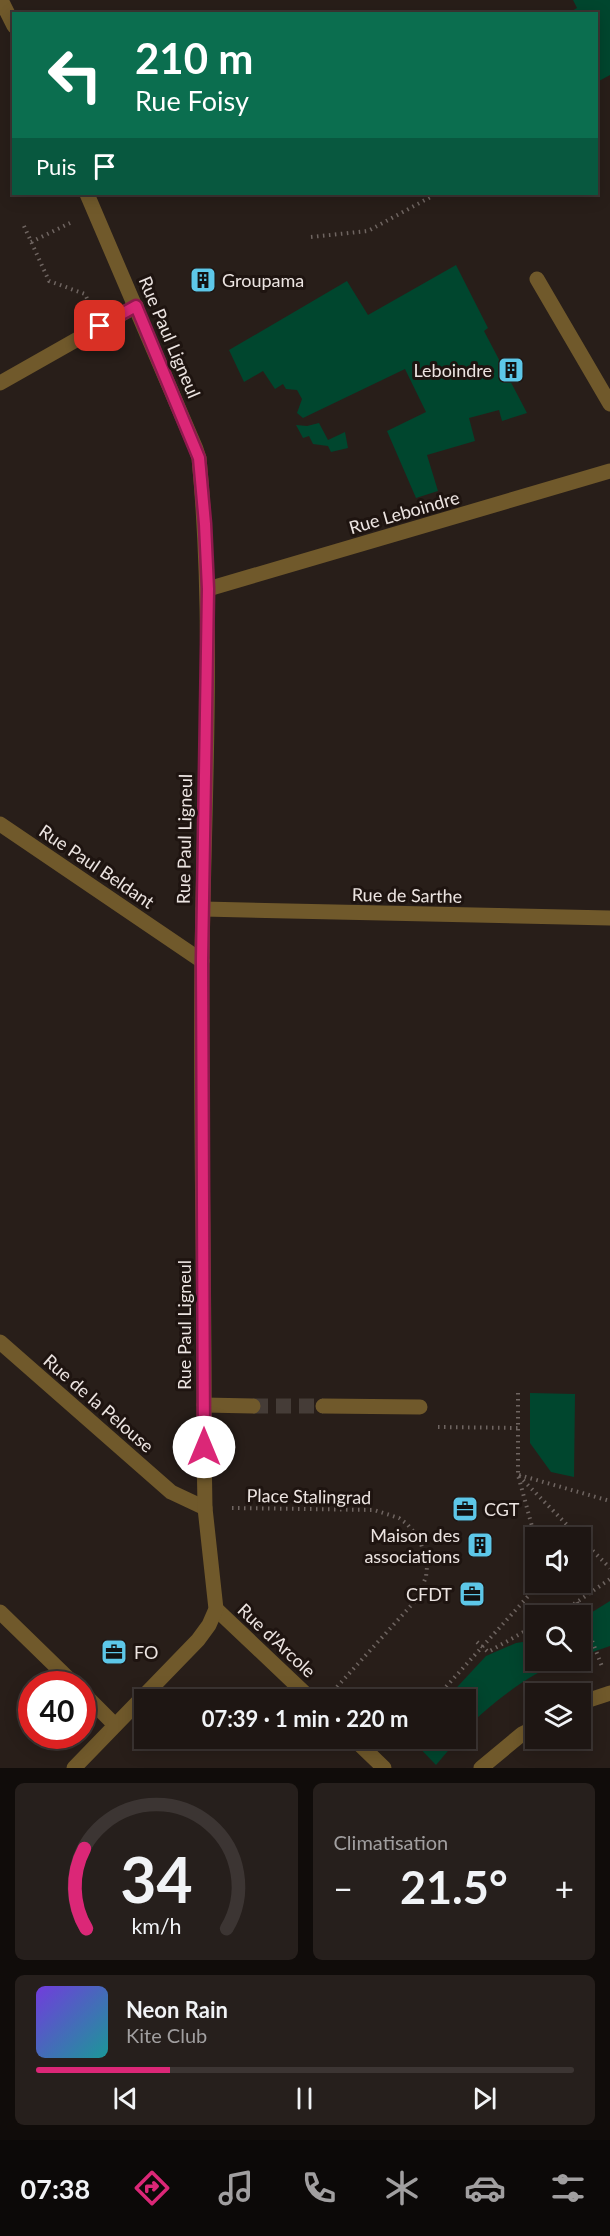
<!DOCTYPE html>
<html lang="fr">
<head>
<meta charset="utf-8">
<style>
  body { margin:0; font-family:Lato,sans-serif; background:#261f1c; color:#f1f3f6; height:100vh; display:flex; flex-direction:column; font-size:22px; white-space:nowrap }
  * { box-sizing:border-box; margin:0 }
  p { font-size:20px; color:#a19fa0 }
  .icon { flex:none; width:33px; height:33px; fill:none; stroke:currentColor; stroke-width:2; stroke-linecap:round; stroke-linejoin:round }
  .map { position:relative; height:1768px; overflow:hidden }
  .details { display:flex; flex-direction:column; gap:15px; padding:15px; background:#100c0a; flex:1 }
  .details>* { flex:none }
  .hud { position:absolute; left:12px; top:12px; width:586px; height:183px; border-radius:0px; box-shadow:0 3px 15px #0003,0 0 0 2px #3c3533; background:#0b6e4f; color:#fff; overflow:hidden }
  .buttons { position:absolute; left:525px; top:1527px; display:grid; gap:12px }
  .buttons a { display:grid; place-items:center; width:66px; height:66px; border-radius:0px; background:#1e1613; box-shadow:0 3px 15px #0003,0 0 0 2px #3c3533; font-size:30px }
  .speed { position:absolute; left:18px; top:1671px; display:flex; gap:12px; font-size:30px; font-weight:700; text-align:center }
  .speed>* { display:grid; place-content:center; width:78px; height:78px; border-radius:50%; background:#1e1613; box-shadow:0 3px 15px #0003,0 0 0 2px #3c3533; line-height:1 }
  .speed .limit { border:9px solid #d22; background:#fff; color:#111 }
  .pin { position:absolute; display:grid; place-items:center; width:51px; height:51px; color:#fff; margin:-26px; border-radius:12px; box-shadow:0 3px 9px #0006 }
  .me { position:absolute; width:66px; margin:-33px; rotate:0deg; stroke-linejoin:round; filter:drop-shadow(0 0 4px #0008) }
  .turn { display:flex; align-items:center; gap:21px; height:126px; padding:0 24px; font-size:27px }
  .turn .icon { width:78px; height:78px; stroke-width:2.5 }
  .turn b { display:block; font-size:42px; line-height:51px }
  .then { display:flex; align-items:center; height:57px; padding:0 24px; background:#0003; gap:12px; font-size:22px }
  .big { font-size:45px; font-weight:700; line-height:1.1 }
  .details .widget { flex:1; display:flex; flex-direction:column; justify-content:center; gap:9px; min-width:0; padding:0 21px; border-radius:9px; background:#261f1c }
  .details .dial { align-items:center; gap:0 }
  .dial svg { height:156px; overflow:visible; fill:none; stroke:#3c3533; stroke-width:7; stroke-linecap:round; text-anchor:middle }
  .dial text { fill:#f1f3f6; stroke:none }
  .song { display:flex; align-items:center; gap:18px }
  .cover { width:72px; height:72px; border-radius:9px; background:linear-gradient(135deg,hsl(260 70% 55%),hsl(180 70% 35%)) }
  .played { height:6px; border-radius:3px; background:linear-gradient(90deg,#db2777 25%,#3c3533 25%) }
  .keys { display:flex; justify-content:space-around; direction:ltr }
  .heat { display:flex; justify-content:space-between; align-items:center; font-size:33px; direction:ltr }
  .details .tiles { flex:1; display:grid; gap:15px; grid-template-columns:1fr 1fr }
  .widget:last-child { grid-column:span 2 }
  .trip { position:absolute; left:134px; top:1689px; width:342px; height:60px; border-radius:0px; background:#1e1613; box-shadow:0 3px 15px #0003,0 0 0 2px #3c3533; font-weight:700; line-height:60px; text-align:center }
  .menu { display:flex; height:96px; justify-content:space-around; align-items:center; background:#0c0908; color:#a19fa0 }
  .menu .icon { width:42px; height:42px }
  .menu .active { color:#db2777 }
  .menu b { font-size:27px; color:#f1f3f6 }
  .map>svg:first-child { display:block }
  .green { fill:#00462e }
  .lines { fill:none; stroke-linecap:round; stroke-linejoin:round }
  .minor-tunnel { stroke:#453c37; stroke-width:15; stroke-dasharray:15 8; stroke-linecap:butt }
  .path { stroke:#6f6561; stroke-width:4; stroke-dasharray:1.5 4.5; stroke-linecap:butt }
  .minor { stroke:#70592b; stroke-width:15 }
  .route-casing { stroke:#8e194d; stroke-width:15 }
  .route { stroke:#db2777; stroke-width:10 }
  .labels { text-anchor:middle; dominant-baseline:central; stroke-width:6; stroke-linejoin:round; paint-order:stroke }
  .poi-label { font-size:18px; fill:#ece4e1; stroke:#1e1410; text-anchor:start }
  .street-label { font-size:18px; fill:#ece4e1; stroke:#1e1410 }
</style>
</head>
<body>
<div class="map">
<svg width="610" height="1768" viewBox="0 0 610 1768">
  <rect width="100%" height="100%" fill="#281e19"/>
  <g class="green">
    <path d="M573 0H610V75L599 81 597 78V14L568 13 577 8Z"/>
    <path d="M456 265 488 328 484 331 527 413 502 421 499 410 469 418 475 441 427 455 438 491 416 498 387 431 426 412 405 369 303 418 297 413 302 399 297 390 286 389 283 384 275 389 263 371 244 382 229 350 347 281 368 315Z"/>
    <path d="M319 423 328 440 345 432 348 448 331 452 328 446 313 444 309 436 303 438 296 425 307 426Z"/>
    <path d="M530 1393 575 1394 574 1477 551 1472 530 1443Z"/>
    <path d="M610 1601V1646L581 1656V1619Z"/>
    <path d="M535 1640 536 1660 566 1661C528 1673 494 1702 465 1729V1700L446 1699 486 1656 516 1643Z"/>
    <path d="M411 1739H458L436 1765Z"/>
  </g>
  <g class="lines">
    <path class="minor-tunnel" d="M253 1406H323"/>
    <g class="path">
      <path d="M24 226 49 281 85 294 89 303"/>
      <path d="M311 237 368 231 436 194"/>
      <path d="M31 242 70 223"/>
      <path d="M518 1393V1475L536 1541"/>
      <path d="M438 1427 518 1428"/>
      <path d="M519 1475 610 1501"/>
      <path d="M519 1476 580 1538"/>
      <path d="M232 1508 374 1510 399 1518 407 1524 419 1538 425 1556 427 1567 426 1577 417 1599 335 1689"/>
      <path d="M580 1538 610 1568"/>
      <path d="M422 1590 432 1600"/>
      <path d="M577 1602 603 1669"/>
      <path d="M553 1616 577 1602 610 1579"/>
      <path d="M477 1642 488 1652 536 1625"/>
      <path d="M434 1700 541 1582"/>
    </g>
    <g class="minor">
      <path d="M1 0 14 26"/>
      <path d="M537 279 610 404"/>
      <path d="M0 383 136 306"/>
      <path d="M208 589 610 471"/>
      <path d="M0 824 202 961"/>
      <path d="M203 909 610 918"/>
      <path d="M0 1342 171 1492 205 1508"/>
      <path d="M204 1405 253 1406"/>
      <path d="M323 1406 420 1407"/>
      <path d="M216 1609 312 1700"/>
      <path d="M0 1612 74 1684"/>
      <path d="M82 1692 115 1725"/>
      <path d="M580 1703 610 1693"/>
      <path d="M353 1738 384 1768"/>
      <path d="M74 1768 198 1640 209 1625 216 1609 205 1508 204 1447C205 1284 200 1122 202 959 204 792 215 624 199 458L196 449 87 194"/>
      <path d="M481 1768 522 1734 536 1727"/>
    </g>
  </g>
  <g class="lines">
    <g class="route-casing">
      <path id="route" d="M100 326 136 306 199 458 205 524 208 589 202 961 204 1447"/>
    </g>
    <use href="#route" class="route"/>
  </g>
  <defs>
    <g id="building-square" transform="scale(1.35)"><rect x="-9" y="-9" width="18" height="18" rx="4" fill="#5dc7e8" stroke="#1e1410"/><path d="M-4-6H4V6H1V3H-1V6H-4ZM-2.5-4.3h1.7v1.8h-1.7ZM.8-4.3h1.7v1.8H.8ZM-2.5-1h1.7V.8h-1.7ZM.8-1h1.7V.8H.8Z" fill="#111"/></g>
    <g id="office-square" transform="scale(1.35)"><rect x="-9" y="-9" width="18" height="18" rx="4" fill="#5dc7e8" stroke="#1e1410"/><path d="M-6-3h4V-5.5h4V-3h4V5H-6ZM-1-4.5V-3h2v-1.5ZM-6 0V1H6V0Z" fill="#111"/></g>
  </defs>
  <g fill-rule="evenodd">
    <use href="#building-square" x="203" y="280"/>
    <use href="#building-square" x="511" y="370"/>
    <use href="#office-square" x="465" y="1509"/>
    <use href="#building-square" x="480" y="1545"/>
    <use href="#office-square" x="472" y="1594"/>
    <use href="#office-square" x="114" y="1652"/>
  </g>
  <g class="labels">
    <g class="poi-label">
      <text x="222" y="280">Groupama</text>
      <text x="492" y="370" text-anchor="end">Leboindre</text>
      <text x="484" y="1509">CGT</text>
      <text x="460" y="1535" text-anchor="end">Maison des<tspan x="460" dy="21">associations</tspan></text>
      <text x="452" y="1594" text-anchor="end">CFDT</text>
      <text x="134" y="1652">FO</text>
    </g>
    <g class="street-label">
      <text transform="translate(170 337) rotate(67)">Rue Paul Ligneul</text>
      <text transform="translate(404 512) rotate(-16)">Rue Leboindre</text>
      <text transform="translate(184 839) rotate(-89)">Rue Paul Ligneul</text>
      <text transform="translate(97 866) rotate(34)">Rue Paul Beldant</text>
      <text transform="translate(407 895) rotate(1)">Rue de Sarthe</text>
      <text transform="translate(184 1325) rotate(-90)">Rue Paul Ligneul</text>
      <text transform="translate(99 1403) rotate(41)">Rue de la Pelouse</text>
      <text transform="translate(309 1496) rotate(1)">Place Stalingrad</text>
      <text transform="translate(277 1640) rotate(43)">Rue d'Arcole</text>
    </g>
  </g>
</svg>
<div class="buttons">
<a><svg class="icon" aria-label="sound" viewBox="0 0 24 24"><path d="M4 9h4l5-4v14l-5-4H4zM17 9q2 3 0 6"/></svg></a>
<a><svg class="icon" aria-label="search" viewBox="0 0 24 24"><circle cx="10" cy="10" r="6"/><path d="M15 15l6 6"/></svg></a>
<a><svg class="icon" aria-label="layers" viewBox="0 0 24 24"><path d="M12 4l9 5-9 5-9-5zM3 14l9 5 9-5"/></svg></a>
</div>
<div class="speed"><div class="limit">40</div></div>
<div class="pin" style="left:100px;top:326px;background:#d93025"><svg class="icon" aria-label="arrive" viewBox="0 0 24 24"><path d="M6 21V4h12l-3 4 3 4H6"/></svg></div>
<svg class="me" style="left:204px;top:1447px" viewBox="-20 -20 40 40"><circle r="19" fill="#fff"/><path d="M0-13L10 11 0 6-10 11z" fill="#db2777"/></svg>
<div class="trip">07:39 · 1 min · 220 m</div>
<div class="hud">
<div class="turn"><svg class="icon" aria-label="left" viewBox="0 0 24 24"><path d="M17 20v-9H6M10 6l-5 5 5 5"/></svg><div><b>210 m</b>Rue Foisy</div></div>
<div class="then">Puis<svg class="icon" aria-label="arrive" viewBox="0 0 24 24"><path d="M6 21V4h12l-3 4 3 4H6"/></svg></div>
</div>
</div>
<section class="details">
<div class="tiles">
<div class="widget dial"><svg viewBox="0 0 100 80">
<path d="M14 69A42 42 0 1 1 86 69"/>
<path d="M14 69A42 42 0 0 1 13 28" stroke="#db2777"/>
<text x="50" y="56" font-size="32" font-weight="700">34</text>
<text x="50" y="72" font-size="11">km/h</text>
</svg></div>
<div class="widget"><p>Climatisation</p>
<div class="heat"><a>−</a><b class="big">21.5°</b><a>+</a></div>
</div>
<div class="widget">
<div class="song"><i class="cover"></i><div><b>Neon Rain</b><p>Kite Club</p></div></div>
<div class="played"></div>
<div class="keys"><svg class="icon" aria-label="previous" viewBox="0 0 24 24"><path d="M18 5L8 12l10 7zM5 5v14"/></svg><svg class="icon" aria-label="pause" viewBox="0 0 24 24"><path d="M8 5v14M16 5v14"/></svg><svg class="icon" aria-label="next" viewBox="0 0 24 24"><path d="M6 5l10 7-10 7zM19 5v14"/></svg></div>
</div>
</div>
</section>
<nav class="menu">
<b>07:38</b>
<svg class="icon active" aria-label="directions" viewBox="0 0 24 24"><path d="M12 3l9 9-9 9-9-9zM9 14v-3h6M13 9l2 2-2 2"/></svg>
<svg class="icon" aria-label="music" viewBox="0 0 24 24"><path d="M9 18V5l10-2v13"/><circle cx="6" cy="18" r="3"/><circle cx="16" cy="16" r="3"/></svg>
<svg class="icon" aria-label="phone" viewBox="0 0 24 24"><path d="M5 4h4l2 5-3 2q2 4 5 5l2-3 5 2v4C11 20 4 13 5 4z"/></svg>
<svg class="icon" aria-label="climate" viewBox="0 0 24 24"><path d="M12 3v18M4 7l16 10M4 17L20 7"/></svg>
<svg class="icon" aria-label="car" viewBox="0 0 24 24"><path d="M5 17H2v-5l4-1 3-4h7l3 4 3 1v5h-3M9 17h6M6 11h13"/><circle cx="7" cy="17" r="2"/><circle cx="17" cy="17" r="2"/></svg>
<svg class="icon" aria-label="filters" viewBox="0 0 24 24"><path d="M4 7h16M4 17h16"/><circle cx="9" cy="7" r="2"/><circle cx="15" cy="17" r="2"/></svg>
</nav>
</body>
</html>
